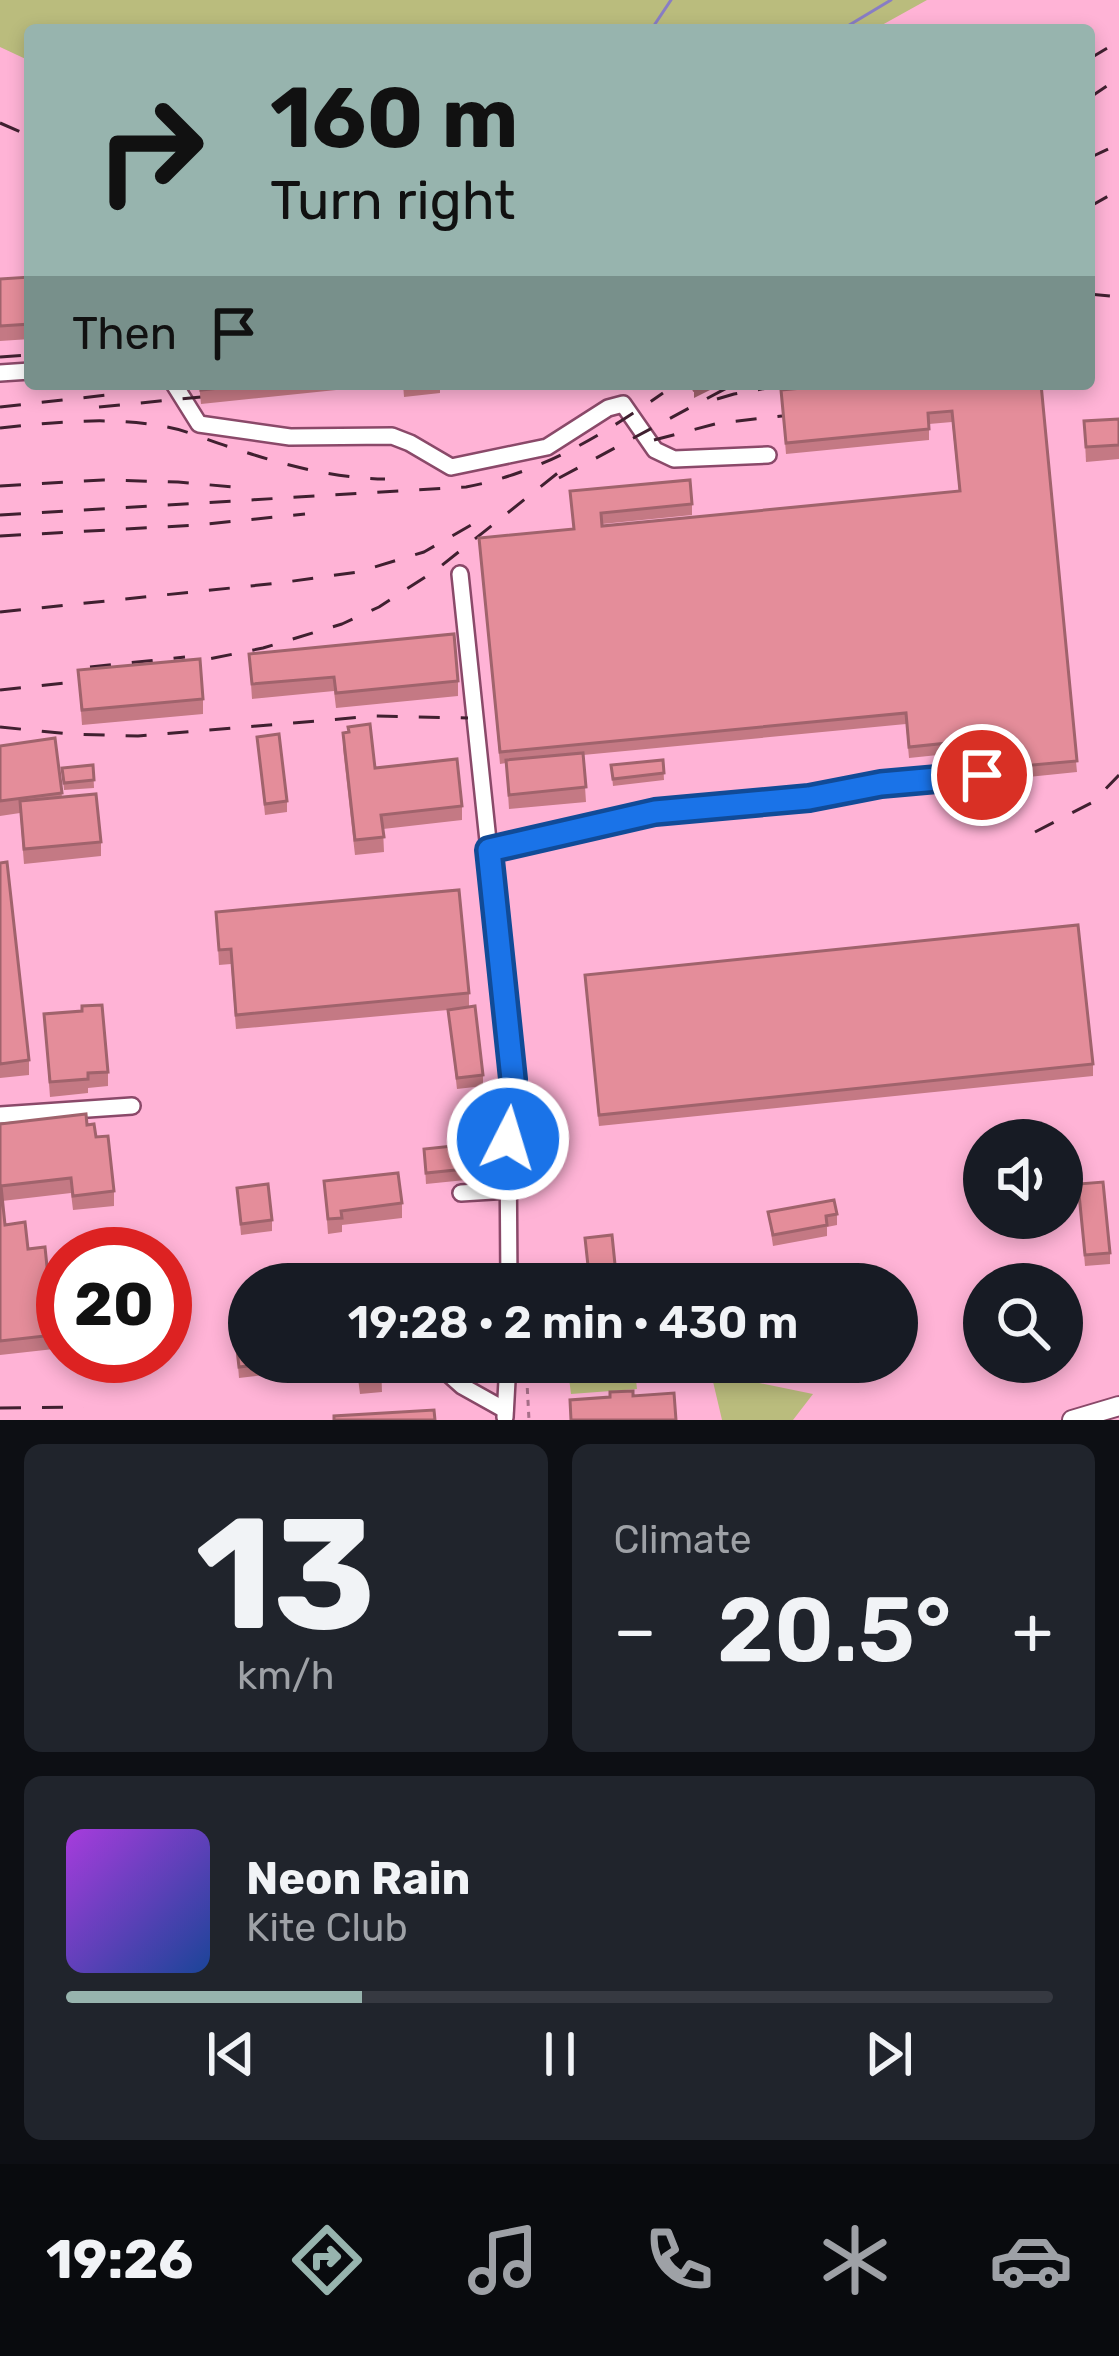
<!DOCTYPE html>
<html lang="en">
<head>
<meta charset="utf-8">
<style>
  body { margin:0; font-family:Rubik,sans-serif; background:#20242c; color:#f1f3f6; height:100vh; display:flex; flex-direction:column; font-size:45px; white-space:nowrap }
  * { box-sizing:border-box; margin:0 }
  p { font-size:39px; color:#9ea1a6 }
  .icon { flex:none; width:66px; height:66px; fill:none; stroke:currentColor; stroke-width:2; stroke-linecap:round; stroke-linejoin:round }
  .map { position:relative; height:1420px; overflow:hidden }
  .drawer { display:flex; flex-direction:column; gap:24px; padding:24px; background:#0d0f14; flex:1 }
  .drawer>* { flex:none }
  .top-card { position:absolute; left:24px; top:24px; width:1071px; height:366px; border-radius:12px; box-shadow:0 6px 18px #0003; background:#97b4ae; color:#111; overflow:hidden }
  .fabs { position:absolute; left:963px; top:1119px; display:grid; gap:24px }
  .fabs a { display:grid; place-items:center; width:120px; height:120px; border-radius:50%; background:#171b24; box-shadow:0 6px 18px #0003; font-size:60px }
  .speed { position:absolute; left:36px; top:1227px; display:flex; gap:24px; font-size:60px; font-weight:700; text-align:center }
  .speed>* { display:grid; place-content:center; width:156px; height:156px; border-radius:50%; background:#171b24; box-shadow:0 6px 18px #0003; line-height:1 }
  .speed .limit { border:18px solid #d22; background:#fff; color:#111 }
  .pin { position:absolute; display:grid; place-items:center; width:102px; height:102px; color:#fff; margin:-51px; border:6px solid #fff; border-radius:50%; box-shadow:0 3px 12px #0007 }
  .me { position:absolute; width:132px; margin:-66px; rotate:5deg; stroke-linejoin:round; filter:drop-shadow(0 0 9px #0008) }
  .turn { display:flex; align-items:center; gap:42px; height:252px; padding:0 48px; font-size:54px }
  .turn .icon { width:156px; height:156px; stroke-width:2.5 }
  .turn b { display:block; font-size:84px; line-height:102px }
  .then { display:flex; align-items:center; height:114px; padding:0 48px; background:#0003; gap:24px; font-size:45px }
  .big { font-size:90px; font-weight:600; line-height:1.1 }
  .drawer .tile { flex:1; display:flex; flex-direction:column; justify-content:center; gap:18px; min-width:0; padding:0 42px; border-radius:18px; background:#20242c }
  .drawer .dial { align-items:center; gap:0 }
  .dial b { font-size:156px; line-height:1 }
  .song { display:flex; align-items:center; gap:36px }
  .cover { width:144px; height:144px; border-radius:18px; background:linear-gradient(135deg,hsl(280 70% 55%),hsl(220 70% 35%)) }
  .played { height:12px; border-radius:6px; background:linear-gradient(90deg,#97b4ae 30%,#363941 30%) }
  .keys { display:flex; justify-content:space-around; direction:ltr }
  .heat { display:flex; justify-content:space-between; align-items:center; font-size:66px; direction:ltr }
  .drawer .tiles { flex:1; display:grid; gap:24px; grid-template-columns:1fr 1fr }
  .tile:last-child { grid-column:span 2 }
  .trip { position:absolute; left:228px; top:1263px; width:690px; height:120px; border-radius:60px; background:#171b24; box-shadow:0 6px 18px #0003; font-weight:600; line-height:120px; text-align:center }
  .tab-bar { display:flex; height:192px; justify-content:space-around; align-items:center; background:#090b0e; color:#9ea1a6 }
  .tab-bar .icon { width:84px; height:84px }
  .tab-bar .current { color:#97b4ae }
  .tab-bar b { font-size:54px; color:#f1f3f6 }
  .map>svg:first-child { display:block }
  .green { fill:#babc7d }
  .lines { fill:none; stroke-linecap:round; stroke-linejoin:round }
  .stream { stroke:#887dc5; stroke-width:3 }
  .minor-casing { stroke:#8a4969; stroke-width:20 }
  .major-casing { stroke:#8a4969; stroke-width:22 }
  .path { stroke:#a76f89; stroke-width:3; stroke-dasharray:6 6; stroke-linecap:butt }
  .minor { stroke:#fff; stroke-width:15 }
  .major { stroke:#fff; stroke-width:18 }
  .rail { stroke:#402030; stroke-width:3; stroke-dasharray:21 21; stroke-linecap:butt }
  .wall { fill:#c47984 }
  .shaded-wall { fill:#a0636c }
  .building { fill:#e48d9a; stroke:#a0636c; stroke-width:3 }
  .route-casing { stroke:#114b97; stroke-width:30 }
  .route { stroke:#1a73e8; stroke-width:21 }
</style>
</head>
<body>
<div class="map">
<svg width="1119" height="1420" viewBox="0 0 1119 1420">
  <rect width="100%" height="100%" fill="#ffb3d6"/>
  <g class="green">
    <path d="M0 0H927L873 30H30V61L0 47Z"/>
    <path d="M567 1362H634L637 1389 571 1394Z"/>
    <path d="M711 1373 813 1394 793 1420H722Z"/>
  </g>
  <g class="lines">
    <g class="stream">
      <path d="M651 30 671 0"/>
      <path d="M841 30 891 0"/>
    </g>
    <g class="minor-casing">
      <g id="minor">
        <path d="M0 373 30 371"/>
        <path d="M174 384 199 424 290 437 392 436 410 443 451 467 547 447 608 408 623 404 655 450 674 459 768 455"/>
        <path d="M460 574 513 1079 508 1139 509 1284"/>
        <path d="M489 851 655 812 809 798 881 784 982 775"/>
        <path d="M0 1115 132 1106"/>
        <path d="M461 1193 509 1190"/>
        <path d="M435 1362 462 1386 505 1410"/>
        <path d="M505 1417 508 1362"/>
      </g>
    </g>
    <g class="major-casing">
      <path id="major" d="M1072 1420 1119 1406"/>
    </g>
    <path class="path" d="M526 1364 529 1420"/>
    <use href="#minor" class="minor"/>
    <use href="#major" class="major"/>
    <g class="rail">
      <path d="M1089 59 1119 41"/>
      <path d="M1089 98 1119 78"/>
      <path d="M0 123 30 136"/>
      <path d="M1089 158 1119 144"/>
      <path d="M1089 207 1119 190"/>
      <path d="M1089 294 1119 297"/>
      <path d="M0 357 30 355"/>
      <path d="M717 399 734 394 789 384"/>
      <path d="M0 407 116 394"/>
      <path d="M99 407 201 397"/>
      <path d="M0 428C56 422 112 416 167 427 189 431 209 441 230 447 280 464 331 478 385 479"/>
      <path d="M654 440 719 423 782 416"/>
      <path d="M559 478 734 384"/>
      <path d="M0 486 103 480 178 482 244 488"/>
      <path d="M0 515 466 487C540 473 601 436 663 393"/>
      <path d="M0 536 197 525 305 514"/>
      <path d="M0 612 279 583 358 572 424 552 473 524"/>
      <path d="M90 667 185 657"/>
      <path d="M170 667 263 648 342 624 379 607 436 570 569 464"/>
      <path d="M0 690 110 678"/>
      <path d="M0 727 69 734 138 736 375 716 468 718"/>
      <path d="M1035 832 1093 802 1119 775"/>
      <path d="M0 1408 84 1407"/>
    </g>
  </g>
  <g class="wall">
    <path d="M30 277V339L0 341V279Z"/>
    <path d="M199 384H394L201 404Z"/>
    <path d="M403 384H440V393L404 397Z"/>
    <path d="M1041 384 1077 772 999 780 996 749 909 758 906 724 583 755 586 802 509 809 506 763 500 764 479 538 573 529 570 491 692 504V515L602 524V526L959 491 952 422 929 424V440L786 454 781 390Z"/>
    <path d="M1119 419V459L1086 462 1084 421Z"/>
    <path d="M249 654 458 681V696L336 708 334 691 252 699Z"/>
    <path d="M78 670 203 699V714L82 725Z"/>
    <path d="M349 732 375 768 462 806V820L383 829 384 852 355 855 343 748V733Z"/>
    <path d="M257 737 287 801V812L265 815Z"/>
    <path d="M55 738 62 797 101 842V856L24 864 20 813 0 816V746Z"/>
    <path d="M663 760 664 780 613 786 611 765Z"/>
    <path d="M93 765 94 788 64 790 62 768Z"/>
    <path d="M0 863 29 1060V1075L0 1078Z"/>
    <path d="M216 912 469 993V1007L483 1075V1086L457 1089 448 1010 236 1029 231 964 219 965Z"/>
    <path d="M585 975 1093 1064V1076L599 1126Z"/>
    <path d="M44 1014 108 1072V1086L88 1088V1093L50 1097Z"/>
    <path d="M0 1124 87 1125 96 1137 114 1191V1206L73 1210 71 1193 2 1201 5 1225 28 1249 54 1335V1349L0 1355Z"/>
    <path d="M527 1139 529 1170 520 1171 518 1140Z"/>
    <path d="M424 1149 495 1166V1177L426 1184Z"/>
    <path d="M324 1181 402 1203V1218L342 1225V1232L328 1234Z"/>
    <path d="M1078 1184 1110 1253V1264L1085 1266Z"/>
    <path d="M237 1188 272 1220V1231L241 1235Z"/>
    <path d="M768 1212 837 1214V1225L827 1227V1236L773 1246Z"/>
    <path d="M236 1341 271 1362V1374L239 1378Z"/>
    <path d="M294 1362H305V1370L295 1372Z"/>
    <path d="M356 1362H381L382 1392 360 1394Z"/>
  </g>
  <path class="shaded-wall" d="M707 384H722L694 398V390Z"/>
  <g class="building">
    <path d="M30 277V324L0 326V279Z"/>
    <path d="M201 384H255L201 390Z"/>
    <path d="M691 384H707L694 390Z"/>
    <path d="M845 384H1041L1077 761 999 768 996 738 909 747 906 713 500 752 479 538 574 529 570 491 690 480 692 504 601 513 602 526 960 491 952 411 928 413 929 429 786 443 781 390Z"/>
    <path d="M1119 419V445L1086 447 1084 421Z"/>
    <path d="M454 634 458 681 336 693 334 677 252 684 249 654Z"/>
    <path d="M200 659 203 699 82 710 78 670Z"/>
    <path d="M370 724 375 768 457 759 462 806 381 815 384 837 355 840 343 733 349 732 348 727Z"/>
    <path d="M279 734 287 801 265 804 257 737Z"/>
    <path d="M55 738 62 793 0 801V746Z"/>
    <path d="M583 753 586 787 509 795 506 760Z"/>
    <path d="M663 760 664 773 613 779 611 765Z"/>
    <path d="M93 765 94 780 64 783 62 768Z"/>
    <path d="M96 794 101 842 24 849 20 801Z"/>
    <path d="M7 862 29 1060 0 1064V863Z"/>
    <path d="M459 890 469 993 236 1015 231 949 219 950 216 912Z"/>
    <path d="M1078 925 1093 1064 599 1115 585 975Z"/>
    <path d="M102 1005 108 1072 88 1073V1079L50 1082 44 1014 82 1011V1006Z"/>
    <path d="M475 1006 483 1075 457 1078 448 1010Z"/>
    <path d="M86 1114 87 1125 94 1124 96 1137 108 1136 114 1191 73 1196 71 1178 1 1186 5 1225 25 1222 28 1249 45 1247 54 1335 0 1341V1124Z"/>
    <path d="M527 1139 529 1163 520 1164 518 1140Z"/>
    <path d="M492 1142 495 1166 426 1173 424 1149Z"/>
    <path d="M398 1173 402 1203 341 1211 342 1218 328 1219 324 1181Z"/>
    <path d="M1103 1182 1110 1253 1085 1255 1078 1184Z"/>
    <path d="M268 1184 272 1220 241 1224 237 1188Z"/>
    <path d="M834 1200 837 1214 826 1216 827 1225 773 1235 768 1212Z"/>
    <path d="M612 1235 617 1284H590L585 1238Z"/>
    <path d="M758 1274 783 1275V1284H758Z"/>
    <path d="M372 1277 373 1284H335V1281Z"/>
    <path d="M249 1340V1362L271 1363 239 1367 236 1341Z"/>
    <path d="M358 1362H381L382 1377 360 1380Z"/>
    <path d="M633 1391V1396L674 1393 676 1420H571L570 1400 610 1397V1392Z"/>
    <path d="M434 1410 435 1420H334V1416Z"/>
  </g>
  <g class="lines">
    <g class="route-casing">
      <path id="route" d="M508 1139 513 1079 489 850 655 812 809 798 881 784 982 775"/>
    </g>
    <use href="#route" class="route"/>
  </g>
</svg>
<div class="fabs">
<a><svg class="icon" aria-label="sound" viewBox="0 0 24 24"><path d="M4 9h4l5-4v14l-5-4H4zM17 9q2 3 0 6"/></svg></a>
<a><svg class="icon" aria-label="search" viewBox="0 0 24 24"><circle cx="10" cy="10" r="6"/><path d="M15 15l6 6"/></svg></a>
</div>
<div class="speed"><div class="limit">20</div></div>
<div class="pin" style="left:982px;top:775px;background:#d93025"><svg class="icon" aria-label="arrive" viewBox="0 0 24 24"><path d="M6 21V4h12l-3 4 3 4H6"/></svg></div>
<svg class="me" style="left:508px;top:1139px" viewBox="-20 -20 40 40"><circle r="17" fill="#1a73e8" stroke="#fff" stroke-width="3"/><path d="M0-11L8 9 0 5-8 9z" fill="#fff"/></svg>
<div class="trip">19:28 · 2 min · 430 m</div>
<div class="top-card">
<div class="turn"><svg class="icon" aria-label="right" viewBox="0 0 24 24"><path d="M7 20v-9h11M14 6l5 5-5 5"/></svg><div><b>160 m</b>Turn right</div></div>
<div class="then">Then<svg class="icon" aria-label="arrive" viewBox="0 0 24 24"><path d="M6 21V4h12l-3 4 3 4H6"/></svg></div>
</div>
</div>
<section class="drawer">
<div class="tiles">
<div class="tile dial"><b>13</b><p>km/h</p></div>
<div class="tile"><p>Climate</p>
<div class="heat"><a>−</a><b class="big">20.5°</b><a>+</a></div>
</div>
<div class="tile">
<div class="song"><i class="cover"></i><div><b>Neon Rain</b><p>Kite Club</p></div></div>
<div class="played"></div>
<div class="keys"><svg class="icon" aria-label="previous" viewBox="0 0 24 24"><path d="M18 5L8 12l10 7zM5 5v14"/></svg><svg class="icon" aria-label="pause" viewBox="0 0 24 24"><path d="M8 5v14M16 5v14"/></svg><svg class="icon" aria-label="next" viewBox="0 0 24 24"><path d="M6 5l10 7-10 7zM19 5v14"/></svg></div>
</div>
</div>
</section>
<nav class="tab-bar">
<b>19:26</b>
<svg class="icon current" aria-label="directions" viewBox="0 0 24 24"><path d="M12 3l9 9-9 9-9-9zM9 14v-3h6M13 9l2 2-2 2"/></svg>
<svg class="icon" aria-label="music" viewBox="0 0 24 24"><path d="M9 18V5l10-2v13"/><circle cx="6" cy="18" r="3"/><circle cx="16" cy="16" r="3"/></svg>
<svg class="icon" aria-label="phone" viewBox="0 0 24 24"><path d="M5 4h4l2 5-3 2q2 4 5 5l2-3 5 2v4C11 20 4 13 5 4z"/></svg>
<svg class="icon" aria-label="climate" viewBox="0 0 24 24"><path d="M12 3v18M4 7l16 10M4 17L20 7"/></svg>
<svg class="icon" aria-label="car" viewBox="0 0 24 24"><path d="M5 17H2v-5l4-1 3-4h7l3 4 3 1v5h-3M9 17h6M6 11h13"/><circle cx="7" cy="17" r="2"/><circle cx="17" cy="17" r="2"/></svg>
</nav>
</body>
</html>
